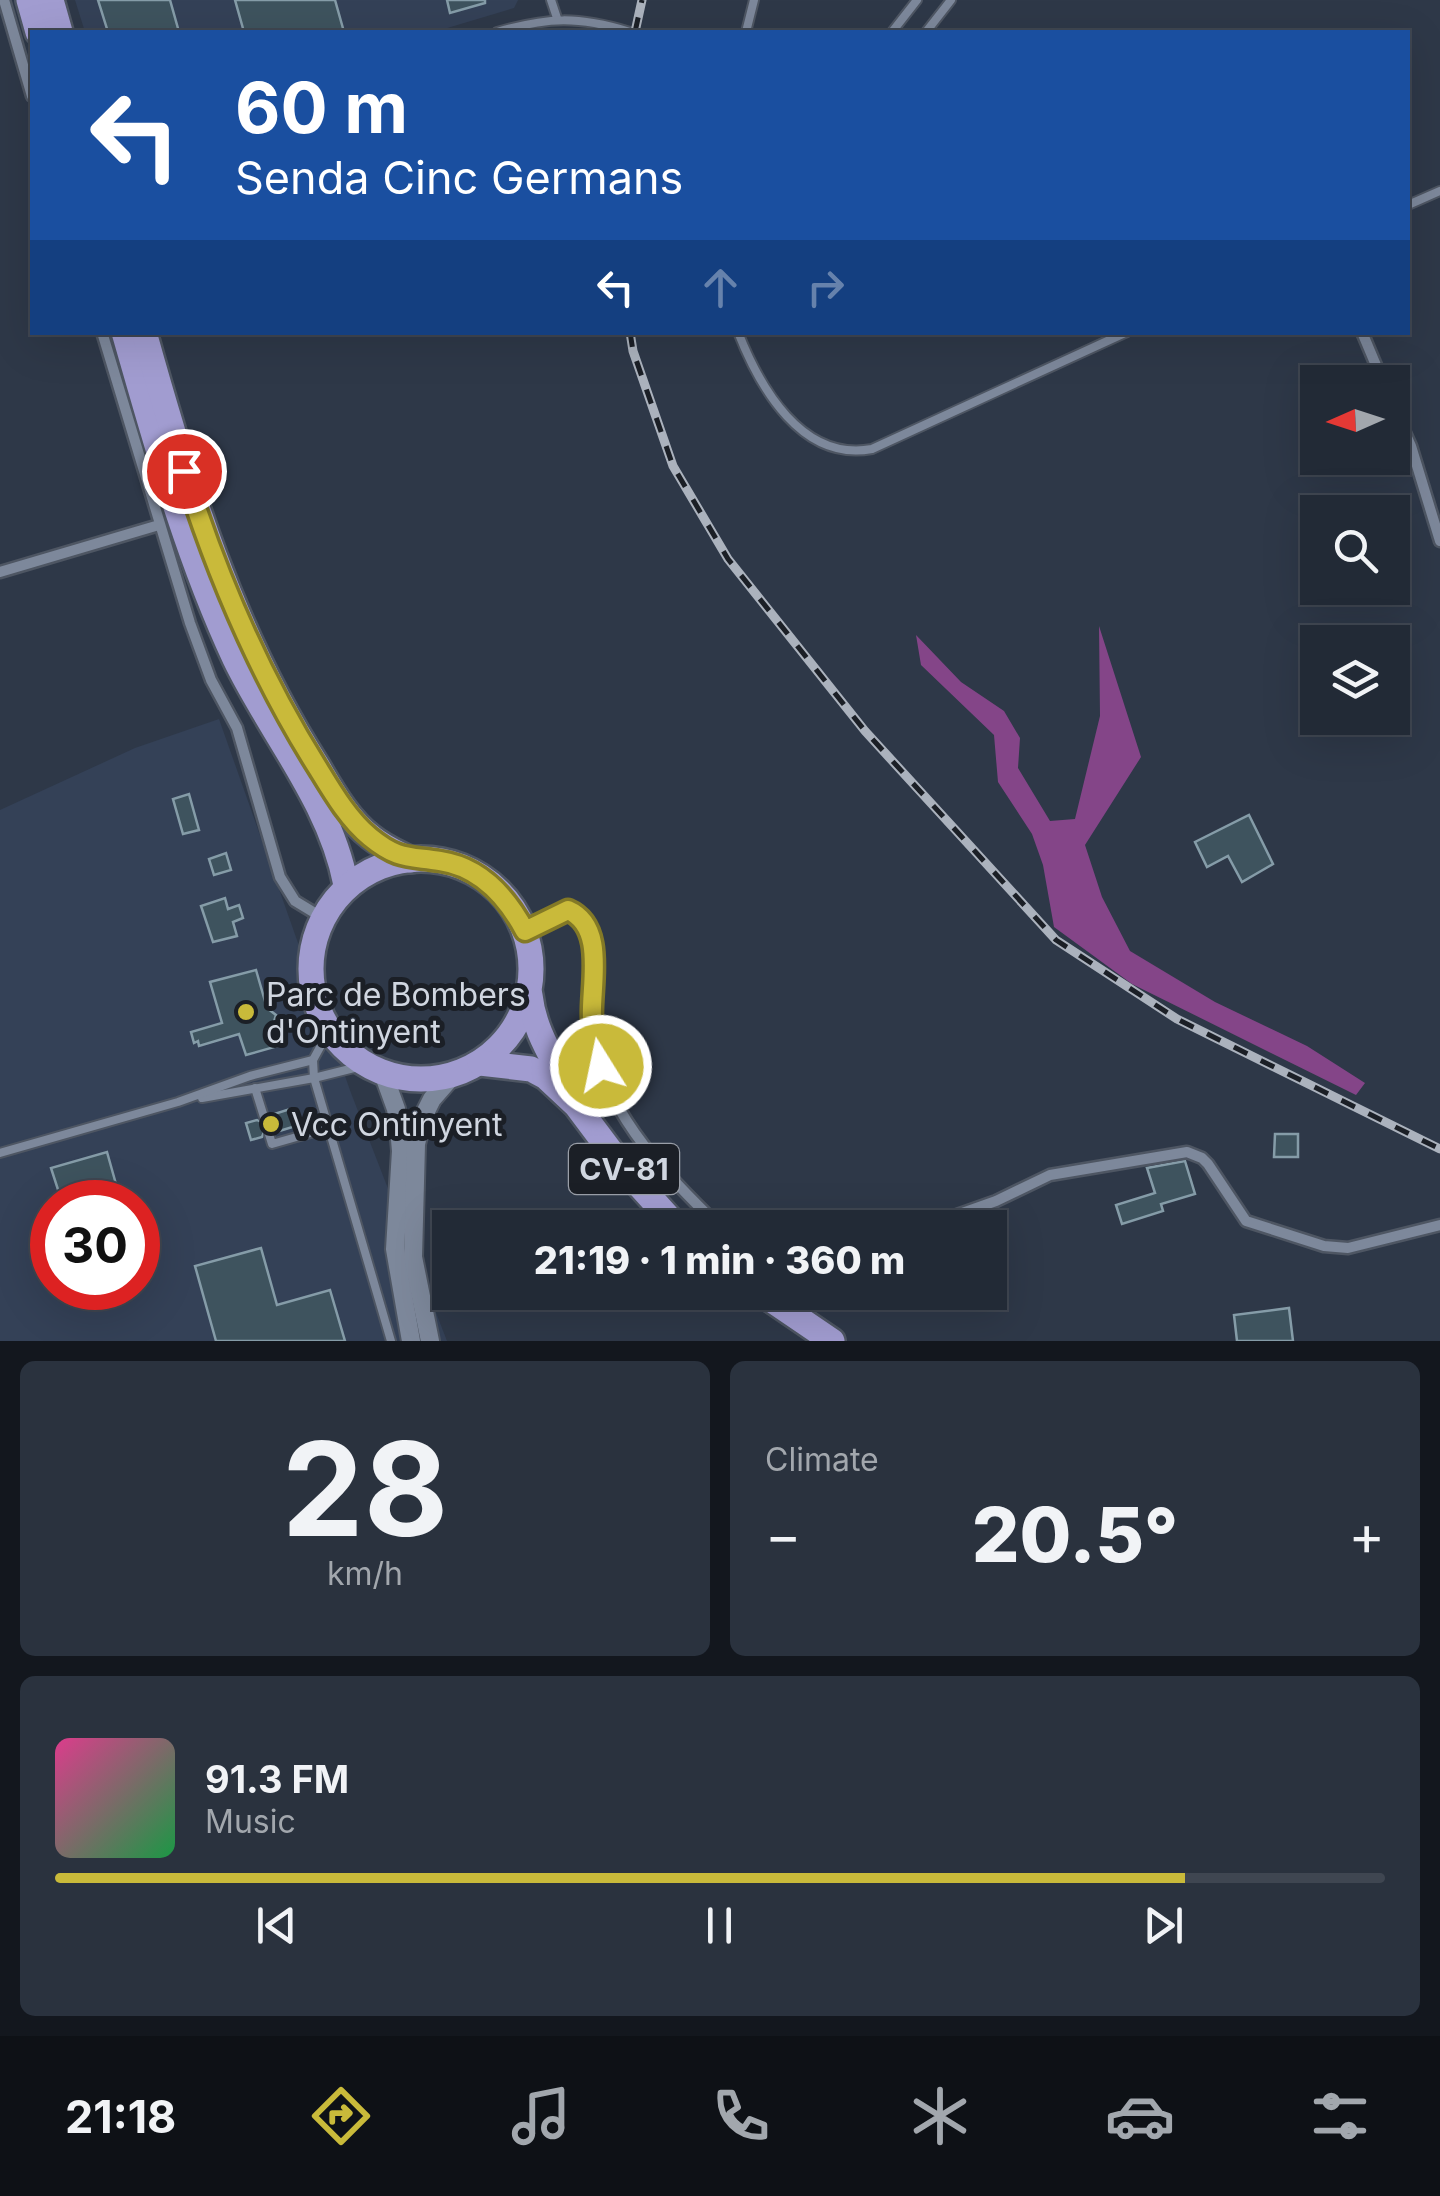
<!DOCTYPE html>
<html lang="en">
<head>
<meta charset="utf-8">
<style>
  body { margin:0; font-family:Inter,sans-serif; background:#2a323e; color:#f1f3f6; height:100vh; display:flex; flex-direction:column; font-size:38px; white-space:nowrap }
  * { box-sizing:border-box; margin:0 }
  p { font-size:32px; color:#a2a7ad }
  .icon { flex:none; width:55px; height:55px; fill:none; stroke:currentColor; stroke-width:2; stroke-linecap:round; stroke-linejoin:round }
  .map { position:relative; height:1341px; overflow:hidden }
  .panel { display:flex; flex-direction:column; gap:20px; padding:20px; background:#13171e; flex:1 }
  .panel>* { flex:none }
  .top-card { position:absolute; left:30px; top:30px; width:1380px; height:305px; border-radius:0px; box-shadow:0 10px 40px #0002,0 0 0 2px #3f4651; background:#1a4fa0; color:#fff; overflow:hidden }
  .needle { width:65px; rotate:267deg }
  .tools { position:absolute; left:1300px; top:365px; display:grid; gap:20px }
  .tools a { display:grid; place-items:center; width:110px; height:110px; border-radius:0px; background:#222a36; box-shadow:0 10px 40px #0002,0 0 0 2px #3f4651; font-size:50px }
  .speed { position:absolute; left:30px; top:1180px; display:flex; gap:20px; font-size:50px; font-weight:700; text-align:center }
  .speed>* { display:grid; place-content:center; width:130px; height:130px; border-radius:50%; background:#222a36; box-shadow:0 10px 40px #0002,0 0 0 2px #3f4651; line-height:1 }
  .speed .limit { border:15px solid #d22; background:#fff; color:#111 }
  .pin { position:absolute; display:grid; place-items:center; width:85px; height:85px; color:#fff; margin:-42px; border:5px solid #fff; border-radius:50%; box-shadow:0 2px 10px #0007 }
  .me { position:absolute; width:110px; margin:-55px; rotate:350deg; stroke-linejoin:round; filter:drop-shadow(0 0 8px #0008) }
  .turn { display:flex; align-items:center; gap:35px; height:210px; padding:0 40px; font-size:45px }
  .turn .icon { width:130px; height:130px; stroke-width:2.5 }
  .turn b { display:block; font-size:70px; line-height:85px }
  .lanes { display:flex; align-items:center; height:95px; padding:0 40px; background:#0003; justify-content:center; gap:50px; direction:ltr }
  .lanes .off { opacity:.35 }
  .big { font-size:75px; font-weight:800; line-height:1.1 }
  .panel .tile { flex:1; display:flex; flex-direction:column; justify-content:center; gap:15px; min-width:0; padding:0 35px; border-radius:15px; background:#2a323e }
  .panel .dial { align-items:center; gap:0 }
  .dial b { font-size:130px; line-height:1 }
  .song { display:flex; align-items:center; gap:30px }
  .cover { width:120px; height:120px; border-radius:15px; background:linear-gradient(135deg,hsl(330 70% 55%),hsl(140 70% 35%)) }
  .played { height:10px; border-radius:5px; background:linear-gradient(90deg,#c9ba3a 85%,#3f4651 85%) }
  .keys { display:flex; justify-content:space-around; direction:ltr }
  .heat { display:flex; justify-content:space-between; align-items:center; font-size:55px; direction:ltr }
  .panel .tiles { flex:1; display:grid; gap:20px; grid-template-columns:1fr 1fr }
  .tile:last-child { grid-column:span 2 }
  .trip { position:absolute; left:432px; top:1210px; width:575px; height:100px; border-radius:0px; background:#222a36; box-shadow:0 10px 40px #0002,0 0 0 2px #3f4651; font-weight:800; line-height:100px; text-align:center }
  .dock { display:flex; height:160px; justify-content:space-around; align-items:center; background:#0e1116; color:#a2a7ad }
  .dock .icon { width:70px; height:70px }
  .dock .current { color:#c9ba3a }
  .dock b { font-size:45px; color:#f1f3f6 }
  .map>svg:first-child { display:block }
  .built { fill:#344157; fill-rule:evenodd }
  .forest { fill:#844588 }
  .building { fill:#3e535e; stroke:#859ca8; stroke-width:2.5 }
  .lines { fill:none; stroke-linecap:round; stroke-linejoin:round }
  .service-casing { stroke:#4e5663; stroke-width:12 }
  .minor-casing { stroke:#4e5663; stroke-width:15 }
  .tertiary-casing { stroke:#4e5663; stroke-width:22 }
  .primary-casing { stroke:#4e5663; stroke-width:30 }
  .service { stroke:#7d889b; stroke-width:8 }
  .minor { stroke:#7d889b; stroke-width:10 }
  .tertiary { stroke:#7d889b; stroke-width:18 }
  .primary { stroke:#a19cd0; stroke-width:25 }
  .rail-casing { stroke:#abb2bd; stroke-width:9 }
  .rail { stroke:#1b1f26; stroke-width:5; stroke-dasharray:15; stroke-linecap:butt }
  .route-casing { stroke:#837926; stroke-width:25 }
  .route { stroke:#c9ba3a; stroke-width:18 }
  .poi-dot { fill:#c9ba3a; stroke:#1b1f26; stroke-width:4 }
  .labels { text-anchor:middle; dominant-baseline:central; stroke-width:10; stroke-linejoin:round; paint-order:stroke }
  .shield { fill:#1b1f26; stroke:#9a9fa8; stroke-width:2.5 }
  .shield-label { font-size:30px; font-weight:bold; fill:#d0d6e0 }
  .poi-label { font-size:32px; fill:#d0d6e0; stroke:#1b1f26; text-anchor:start }
</style>
</head>
<body>
<div class="map">
<svg width="1440" height="1341" viewBox="0 0 1440 1341">
  <rect width="100%" height="100%" fill="#2e3848"/>
  <g class="built">
    <path d="M75 0H518L514 8 434 32H85Z"/>
    <path d="M219 719 351 1093 447 1341H0V810L135 748ZM52 1202H138V1288H52Z"/>
  </g>
  <path class="forest" d="M1099 626 1141 757 1085 845 1102 897 1130 951 1215 1002 1307 1046 1365 1083 1356 1095 1132 984 1054 927 1043 865 1032 834 998 782 994 735 921 665 916 635 961 682 1004 711 1020 738 1018 768 1050 821 1075 819 1100 716Z"/>
  <g class="building">
    <path d="M98 0H170L179 32H108Z"/>
    <path d="M235 0H335L344 32H244Z"/>
    <path d="M447 0H485V3L450 13Z"/>
    <path d="M189 794 199 830 183 834 173 799Z"/>
    <path d="M1249 815 1273 864 1242 882 1228 856 1207 867 1195 842Z"/>
    <path d="M226 853 231 870 214 875 209 859Z"/>
    <path d="M225 898 228 909 239 905 243 918 233 922 237 936 213 942 201 906Z"/>
    <path d="M256 970 267 1008 276 1015 272 1028 278 1046 246 1055 239 1034 199 1046 198 1041 194 1043 191 1032 222 1023 210 982Z"/>
    <path d="M290 1109 296 1126 276 1132 272 1127H266L262 1137 251 1140 246 1123 257 1120 265 1124 271 1115Z"/>
    <path d="M1275 1134H1298V1157H1274Z"/>
    <path d="M107 1152 121 1202H62L51 1168Z"/>
    <path d="M1185 1161 1195 1194 1161 1204 1163 1211 1122 1224 1116 1205 1155 1193 1147 1168Z"/>
    <path d="M261 1248 277 1305 330 1290 345 1341H216L195 1266Z"/>
    <path d="M1289 1308 1293 1341H1237L1234 1315Z"/>
  </g>
  <g class="lines">
    <g class="service-casing">
      <g id="service">
        <path d="M551 0 557 18"/>
        <path d="M497 32C548 17 578 16 630 32"/>
        <path d="M746 32 754 0"/>
        <path d="M892 32 917 0"/>
        <path d="M926 32 951 0"/>
        <path d="M1408 205 1440 191"/>
        <path d="M738 332C760 388 802 462 872 449L1127 332"/>
        <path d="M313 1060 314 1078 391 1341"/>
        <path d="M255 1088 264 1117"/>
        <path d="M202 1098 314 1078 366 1065"/>
        <path d="M269 1134 272 1144 328 1128"/>
        <path d="M0 1153 178 1102 250 1076 313 1060 330 1029"/>
      </g>
    </g>
    <g class="minor-casing">
      <g id="minor">
        <path d="M4 0 32 96"/>
        <path d="M102 332 190 623 211 680 237 728 280 877 295 901 323 918"/>
        <path d="M1362 332 1383 382"/>
        <path d="M1392 404 1411 446 1440 541"/>
        <path d="M0 572 159 525"/>
        <path d="M525 931 569 910C609 928 588 1010 595 1047 610 1119 670 1179 721 1228"/>
        <path d="M920 1228 996 1201 1050 1175 1187 1152 1202 1158 1208 1164 1246 1221 1324 1246 1348 1248 1440 1225"/>
      </g>
    </g>
    <g class="tertiary-casing">
      <g id="tertiary">
        <path d="M383 1073 396 1109 399 1128 401 1151 395 1249 411 1341"/>
        <path d="M430 1341 413 1257 416 1144 422 1119 432 1099 453 1075"/>
      </g>
    </g>
    <g class="primary-casing">
      <g id="primary">
        <path d="M29 0 38 32"/>
        <path d="M51 0 60 32"/>
        <path d="M124 332C156 443 186 554 235 659 271 734 330 801 346 885"/>
        <path d="M144 332C186 483 231 631 316 764 331 789 347 819 371 837 383 847 397 853 411 860"/>
        <circle cx="421" cy="969" r="110"/>
        <path d="M530 995C534 1032 554 1059 569 1091"/>
        <path d="M480 1063 531 1069 546 1077 576 1105 621 1165 678 1228"/>
        <path d="M760 1292 832 1341"/>
      </g>
    </g>
    <use href="#service" class="service"/>
    <use href="#minor" class="minor"/>
    <use href="#tertiary" class="tertiary"/>
    <use href="#primary" class="primary"/>
    <g class="rail-casing">
      <g id="rail">
        <path d="M635 32 642 0"/>
        <path d="M630 332 633 351 673 466 728 559 865 731 1056 940 1177 1019 1440 1149"/>
      </g>
    </g>
    <use href="#rail" class="rail"/>
  </g>
  <g class="lines">
    <g class="route-casing">
      <path id="route" d="M184 471C217 576 260 677 319 770 333 793 349 820 370 837 398 860 408 856 440 861 481 867 507 897 525 931L568 910C607 927 590 986 592 1019 593 1035 596 1050 601 1066"/>
    </g>
    <use href="#route" class="route"/>
  </g>
  <g class="poi-dot">
    <circle cx="246" cy="1012" r="10"/>
    <circle cx="271" cy="1124" r="10"/>
  </g>
  <g class="labels">
    <rect class="shield" x="569" y="1144" width="110" height="50" rx="8"/>
    <g class="shield-label">
      <text x="624" y="1169">CV-81</text>
    </g>
    <g class="poi-label">
      <text x="266" y="994">Parc de Bombers<tspan x="266" dy="37">d'Ontinyent</tspan></text>
      <text x="291" y="1124">Vcc Ontinyent</text>
    </g>
  </g>
</svg>
<div class="tools">
<a><svg class="needle" viewBox="-14 -14 28 28"><path d="M0-13l5 13h-10z" fill="#e53935"/><path d="M0 13l5-13h-10z" fill="#a2a7ad"/></svg></a>
<a><svg class="icon" aria-label="search" viewBox="0 0 24 24"><circle cx="10" cy="10" r="6"/><path d="M15 15l6 6"/></svg></a>
<a><svg class="icon" aria-label="layers" viewBox="0 0 24 24"><path d="M12 4l9 5-9 5-9-5zM3 14l9 5 9-5"/></svg></a>
</div>
<div class="speed"><div class="limit">30</div></div>
<div class="pin" style="left:184px;top:471px;background:#d93025"><svg class="icon" aria-label="arrive" viewBox="0 0 24 24"><path d="M6 21V4h12l-3 4 3 4H6"/></svg></div>
<svg class="me" style="left:601px;top:1066px" viewBox="-20 -20 40 40"><circle r="17" fill="#c9ba3a" stroke="#fff" stroke-width="3"/><path d="M0-11L8 9 0 5-8 9z" fill="#fff"/></svg>
<div class="trip">21:19 · 1 min · 360 m</div>
<div class="top-card">
<div class="turn"><svg class="icon" aria-label="left" viewBox="0 0 24 24"><path d="M17 20v-9H6M10 6l-5 5 5 5"/></svg><div><b>60 m</b>Senda Cinc Germans</div></div>
<div class="lanes"><svg class="icon" aria-label="left" viewBox="0 0 24 24"><path d="M17 20v-9H6M10 6l-5 5 5 5"/></svg><svg class="icon off" aria-label="ahead" viewBox="0 0 24 24"><path d="M12 20V5M6 11l6-6 6 6"/></svg><svg class="icon off" aria-label="right" viewBox="0 0 24 24"><path d="M7 20v-9h11M14 6l5 5-5 5"/></svg></div>
</div>
</div>
<section class="panel">
<div class="tiles">
<div class="tile dial"><b>28</b><p>km/h</p></div>
<div class="tile"><p>Climate</p>
<div class="heat"><a>−</a><b class="big">20.5°</b><a>+</a></div>
</div>
<div class="tile">
<div class="song"><i class="cover"></i><div><b>91.3 FM</b><p>Music</p></div></div>
<div class="played"></div>
<div class="keys"><svg class="icon" aria-label="previous" viewBox="0 0 24 24"><path d="M18 5L8 12l10 7zM5 5v14"/></svg><svg class="icon" aria-label="pause" viewBox="0 0 24 24"><path d="M8 5v14M16 5v14"/></svg><svg class="icon" aria-label="next" viewBox="0 0 24 24"><path d="M6 5l10 7-10 7zM19 5v14"/></svg></div>
</div>
</div>
</section>
<nav class="dock">
<b>21:18</b>
<svg class="icon current" aria-label="directions" viewBox="0 0 24 24"><path d="M12 3l9 9-9 9-9-9zM9 14v-3h6M13 9l2 2-2 2"/></svg>
<svg class="icon" aria-label="music" viewBox="0 0 24 24"><path d="M9 18V5l10-2v13"/><circle cx="6" cy="18" r="3"/><circle cx="16" cy="16" r="3"/></svg>
<svg class="icon" aria-label="phone" viewBox="0 0 24 24"><path d="M5 4h4l2 5-3 2q2 4 5 5l2-3 5 2v4C11 20 4 13 5 4z"/></svg>
<svg class="icon" aria-label="climate" viewBox="0 0 24 24"><path d="M12 3v18M4 7l16 10M4 17L20 7"/></svg>
<svg class="icon" aria-label="car" viewBox="0 0 24 24"><path d="M5 17H2v-5l4-1 3-4h7l3 4 3 1v5h-3M9 17h6M6 11h13"/><circle cx="7" cy="17" r="2"/><circle cx="17" cy="17" r="2"/></svg>
<svg class="icon" aria-label="filters" viewBox="0 0 24 24"><path d="M4 7h16M4 17h16"/><circle cx="9" cy="7" r="2"/><circle cx="15" cy="17" r="2"/></svg>
</nav>
</body>
</html>
